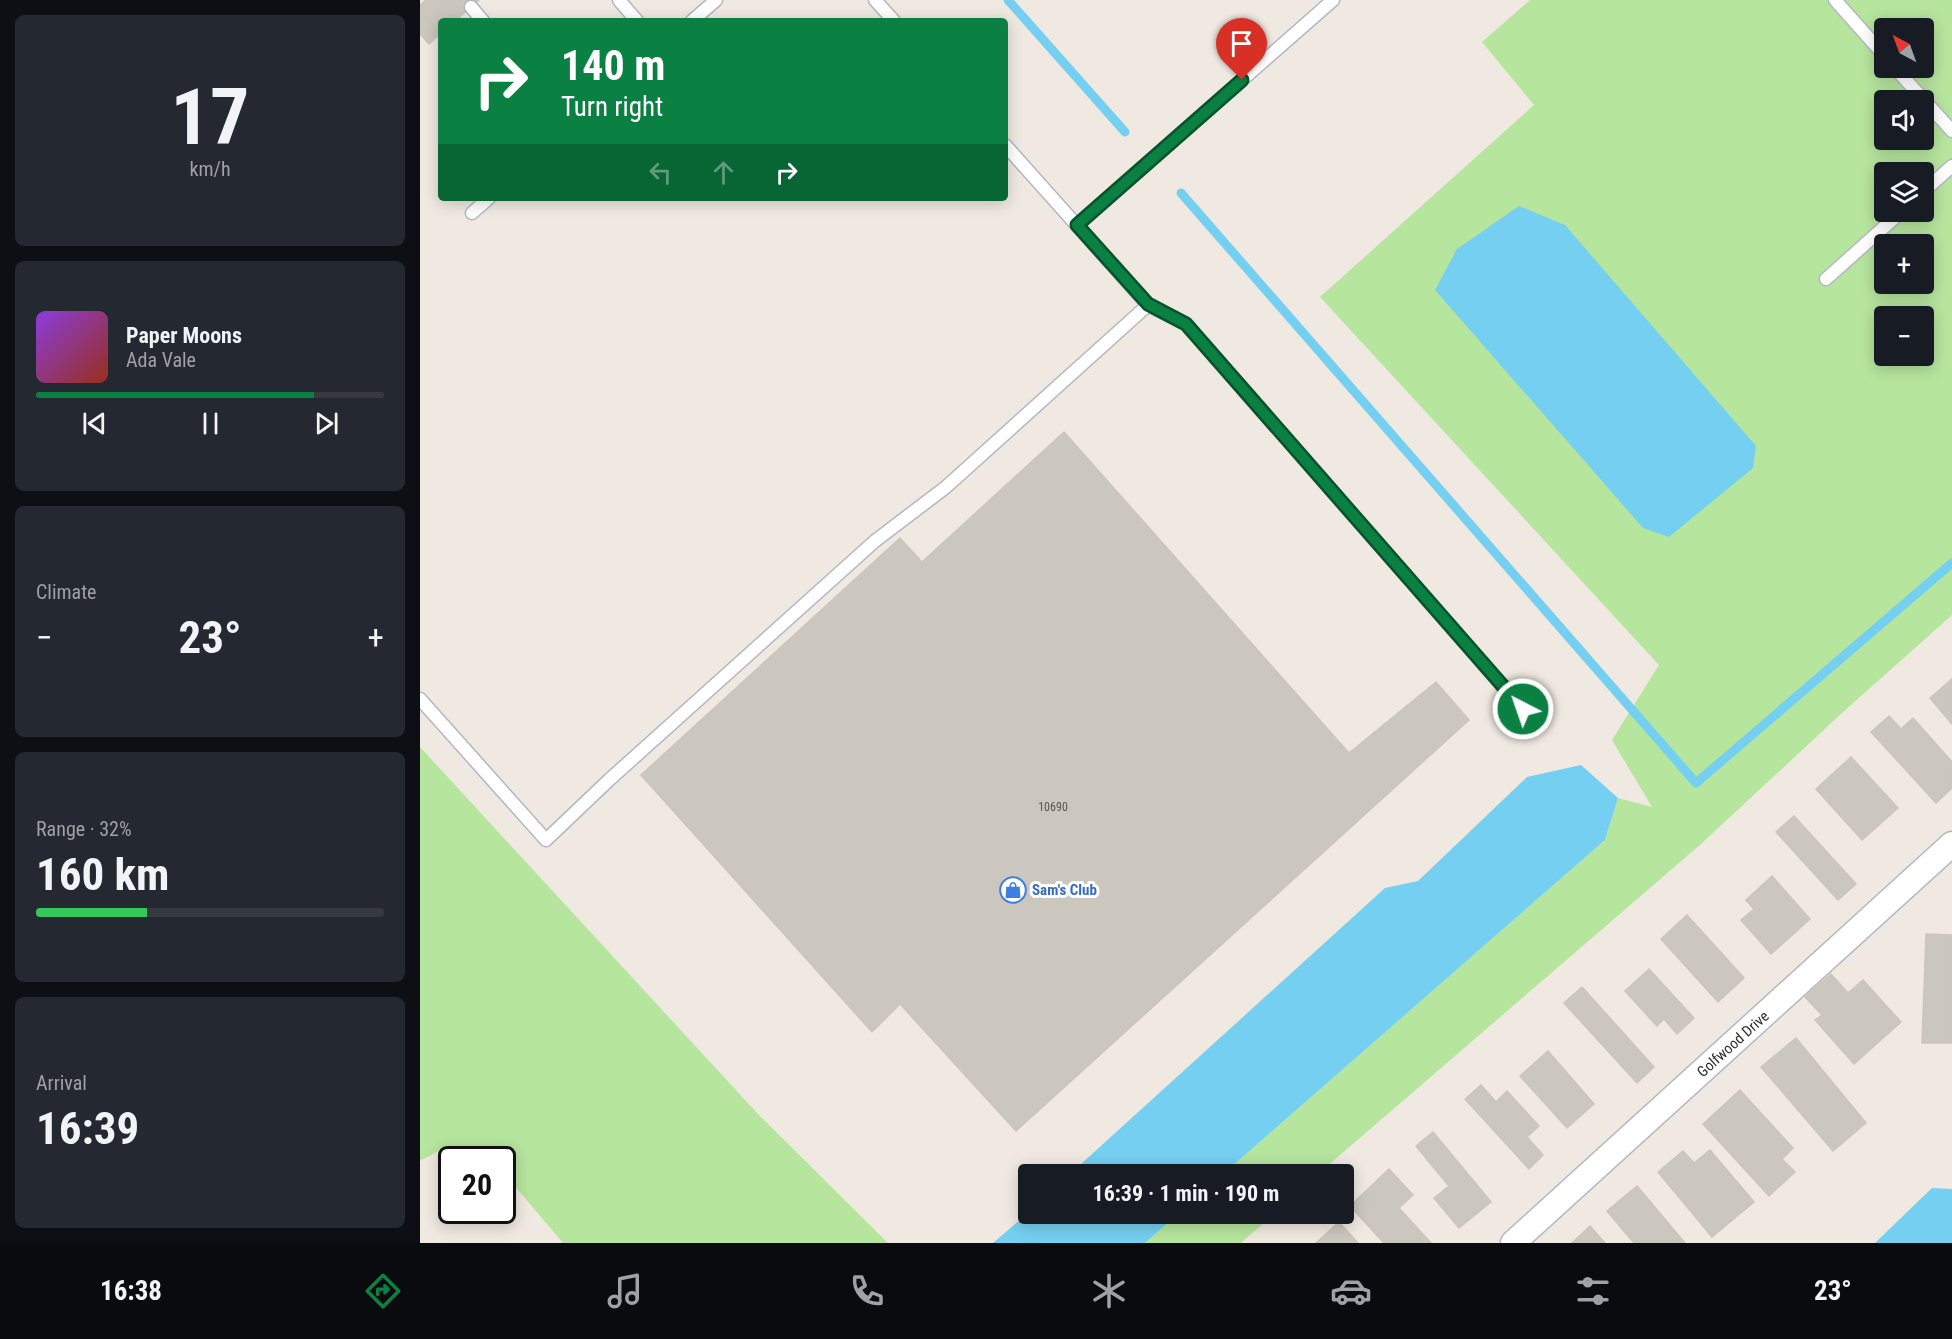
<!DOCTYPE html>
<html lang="en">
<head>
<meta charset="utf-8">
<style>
  body { margin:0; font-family:"Roboto Condensed",sans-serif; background:#242831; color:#f1f3f6; height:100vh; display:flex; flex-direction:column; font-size:22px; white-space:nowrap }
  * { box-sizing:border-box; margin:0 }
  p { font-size:20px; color:#9ea1a6 }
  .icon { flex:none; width:33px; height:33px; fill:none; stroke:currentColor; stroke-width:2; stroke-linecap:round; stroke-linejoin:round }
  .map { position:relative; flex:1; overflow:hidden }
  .drawer { display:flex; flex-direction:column; gap:15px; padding:15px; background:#0d0f14; width:420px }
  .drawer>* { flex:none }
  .guide { position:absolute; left:18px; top:18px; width:570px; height:183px; border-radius:6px; box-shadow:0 3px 15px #0003; background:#0b8043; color:#fff; overflow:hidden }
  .needle { width:39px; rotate:319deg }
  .controls { position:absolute; left:1454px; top:18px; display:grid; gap:12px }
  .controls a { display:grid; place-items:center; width:60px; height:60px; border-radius:6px; background:#171b24; box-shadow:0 3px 15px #0003; font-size:30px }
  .speed { position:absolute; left:18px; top:1146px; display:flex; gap:12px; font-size:30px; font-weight:700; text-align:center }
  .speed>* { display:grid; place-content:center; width:78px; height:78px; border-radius:50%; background:#171b24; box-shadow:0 3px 15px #0003; line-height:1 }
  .speed .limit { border:3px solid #111; border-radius:9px; background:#fff; color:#111 }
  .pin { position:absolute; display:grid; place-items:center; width:51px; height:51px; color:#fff; margin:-62px -26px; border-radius:50% 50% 50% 0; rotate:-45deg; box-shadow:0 0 6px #0007 }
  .pin .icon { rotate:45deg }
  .me { position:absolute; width:66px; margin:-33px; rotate:319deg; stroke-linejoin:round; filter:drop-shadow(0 0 4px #0008) }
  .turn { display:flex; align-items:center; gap:21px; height:126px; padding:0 24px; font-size:27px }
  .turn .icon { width:78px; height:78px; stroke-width:2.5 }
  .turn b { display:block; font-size:42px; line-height:51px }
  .lanes { display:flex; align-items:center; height:57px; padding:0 24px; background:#0003; justify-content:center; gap:30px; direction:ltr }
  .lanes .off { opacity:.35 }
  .big { font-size:45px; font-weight:700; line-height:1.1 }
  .drawer .widget { flex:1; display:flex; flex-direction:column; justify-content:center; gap:9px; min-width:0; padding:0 21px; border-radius:9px; background:#242831 }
  .drawer .dial { align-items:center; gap:0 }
  .dial b { font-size:78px; line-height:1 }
  .song { display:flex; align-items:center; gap:18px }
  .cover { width:72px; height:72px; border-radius:9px; background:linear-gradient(135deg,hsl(270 70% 55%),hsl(10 70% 35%)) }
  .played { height:6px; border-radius:3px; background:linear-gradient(90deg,#0b8043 80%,#363941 80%) }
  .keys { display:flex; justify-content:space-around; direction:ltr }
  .heat { display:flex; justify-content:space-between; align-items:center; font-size:33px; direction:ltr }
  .charge { height:9px; border-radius:4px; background:linear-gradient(90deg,#34c759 32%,#363941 0) }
  .trip { position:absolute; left:598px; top:1164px; width:336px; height:60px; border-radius:6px; background:#171b24; box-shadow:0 3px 15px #0003; font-weight:700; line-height:60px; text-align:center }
  .tab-bar { display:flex; height:96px; justify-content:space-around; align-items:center; background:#090b0e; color:#9ea1a6 }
  .tab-bar .icon { width:42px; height:42px }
  .tab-bar .on { color:#0b8043 }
  .tab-bar b { font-size:27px; color:#f1f3f6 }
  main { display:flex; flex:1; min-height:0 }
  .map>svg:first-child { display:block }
  .green { fill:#b6e59e; fill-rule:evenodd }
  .water { fill:#75cff0 }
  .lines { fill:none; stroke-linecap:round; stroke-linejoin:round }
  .stream { stroke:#75cff0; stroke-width:9 }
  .building { fill:#cbc7bf; stroke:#cbc5ba; stroke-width:1.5 }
  .service-casing { stroke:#b4b7c1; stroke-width:15 }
  .minor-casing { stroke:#b4b7c1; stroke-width:27 }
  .service { stroke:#fff; stroke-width:12 }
  .minor { stroke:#fff; stroke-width:24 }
  .route-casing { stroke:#07532c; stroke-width:15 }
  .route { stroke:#0b8043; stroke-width:10 }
  .labels { text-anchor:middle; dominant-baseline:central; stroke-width:6; stroke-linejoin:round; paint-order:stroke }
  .number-label { font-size:12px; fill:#555452 }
  .shop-label { font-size:15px; font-weight:bold; fill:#366cbe; stroke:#fff; text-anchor:start }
  .street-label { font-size:15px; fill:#2e2e2e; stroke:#fff }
</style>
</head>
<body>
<main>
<section class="drawer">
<div class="widget dial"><b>17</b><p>km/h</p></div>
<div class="widget">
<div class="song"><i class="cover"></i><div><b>Paper Moons</b><p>Ada Vale</p></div></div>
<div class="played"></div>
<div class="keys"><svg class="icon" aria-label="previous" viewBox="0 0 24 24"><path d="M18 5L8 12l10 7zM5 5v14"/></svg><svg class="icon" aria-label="pause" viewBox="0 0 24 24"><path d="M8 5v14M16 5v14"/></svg><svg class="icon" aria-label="next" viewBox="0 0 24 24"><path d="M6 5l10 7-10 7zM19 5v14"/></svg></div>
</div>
<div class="widget"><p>Climate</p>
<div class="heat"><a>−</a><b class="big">23°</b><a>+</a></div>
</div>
<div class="widget"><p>Range · 32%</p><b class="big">160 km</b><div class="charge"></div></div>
<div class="widget"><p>Arrival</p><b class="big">16:39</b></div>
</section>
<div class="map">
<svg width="1532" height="1243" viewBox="0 0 1532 1243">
  <rect width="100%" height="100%" fill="#efe9e1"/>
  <g class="green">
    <path d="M1110 0H1532V615L1422 713 1281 844 898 1174H803L1185 840 1198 798 1232 807 1192 740 1239 665 900 297 1114 105 1062 42ZM1464 28H1503V68H1464ZM1464 100H1503V140H1464ZM1464 172H1503V212H1464ZM1464 244H1503V284H1464ZM1464 316H1503V356H1464Z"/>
    <path d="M0 747 337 1113 468 1243H143L83 1172 82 1160 66 1159 26 1147 0 1161Z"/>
    <path d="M758 1214H854L821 1243H725Z"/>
  </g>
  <g class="water">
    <path d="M1099 206 1145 225 1336 446 1333 468 1249 537 1223 528 1015 290 1037 249Z"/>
    <path d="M1161 765 1198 798 1185 840 803 1174H650L965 888 998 881 1107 777Z"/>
    <path d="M1512 1188 1532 1189V1243H1455Z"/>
    <path d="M609 1212V1214H758L725 1243H573Z"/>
  </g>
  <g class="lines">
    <g class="stream">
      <path d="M588 0 705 132"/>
      <path d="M761 193 1276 783 1532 563"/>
    </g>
  </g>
  <g class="building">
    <path d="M6 0H59L35 21H21V33L9 44 0 34V5Z"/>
    <path d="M644 432 929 753 1016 682 1049 720 596 1131 480 1004 452 1032 221 775 480 538 502 562Z"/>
    <path d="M1532 679V724L1510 698Z"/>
    <path d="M1469 716 1481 729 1493 718 1532 762V788L1516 803 1451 732Z"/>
    <path d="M1431 757 1478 808 1442 840 1396 789Z"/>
    <path d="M1374 816 1436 884 1418 900 1356 832Z"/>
    <path d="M1352 876 1390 919 1351 954 1321 920 1334 909 1326 900Z"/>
    <path d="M1267 915 1324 978 1298 1002 1241 939Z"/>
    <path d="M1506 934 1532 935V1043H1502Z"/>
    <path d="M1229 969 1274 1018 1257 1034 1244 1019 1237 1026 1205 991Z"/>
    <path d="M1411 974 1428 993 1443 980 1481 1022 1434 1064 1395 1020 1402 1015 1385 997Z"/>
    <path d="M1162 987 1234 1067 1217 1083 1144 1003Z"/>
    <path d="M1376 1038 1446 1123 1413 1151 1341 1067Z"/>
    <path d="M1128 1051 1174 1104 1147 1128 1100 1076Z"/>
    <path d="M1061 1085 1076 1102 1087 1091 1119 1126 1107 1137 1123 1155 1109 1169 1045 1099Z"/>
    <path d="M1320 1090 1373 1148 1362 1159 1375 1172 1349 1196 1283 1124Z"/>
    <path d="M1013 1132 1071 1202 1039 1228 1014 1198 1029 1186 996 1146Z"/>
    <path d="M1290 1150 1334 1202 1292 1237 1238 1172 1263 1151 1274 1163Z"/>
    <path d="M969 1169 993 1195 979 1208 1011 1243H964L930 1206Z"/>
    <path d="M1217 1186 1265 1243H1214L1187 1211Z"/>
    <path d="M919 1222 938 1243H896Z"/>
    <path d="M1170 1226 1185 1243H1152Z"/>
  </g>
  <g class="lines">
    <g class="service-casing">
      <g id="service">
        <path d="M199 0 217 21"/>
        <path d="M455 0 474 21"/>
        <path d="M1415 0 1464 55"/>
        <path d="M51 7 63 21"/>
        <path d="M272 21 296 0"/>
        <path d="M1475 68 1532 131"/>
        <path d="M1503 192 1532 166"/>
        <path d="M52 213 69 198"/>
        <path d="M657 225 913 0"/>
        <path d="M1406 279 1481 212"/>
        <path d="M728 305 766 324 1103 709"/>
        <path d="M0 699 126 840 189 780 455 541 526 487 728 305 585 145"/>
      </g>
    </g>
    <g class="minor-casing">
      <path id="minor" d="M1093 1243 1532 844"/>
    </g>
    <use href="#service" class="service"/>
    <use href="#minor" class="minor"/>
  </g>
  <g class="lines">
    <g class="route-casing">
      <path id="route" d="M822 80 657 225 728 304 766 324 1103 709"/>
    </g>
    <use href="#route" class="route"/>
  </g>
  <defs>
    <g id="shop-ring" transform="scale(1.35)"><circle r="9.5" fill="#fff" stroke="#3f7fe0" stroke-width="1.5"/><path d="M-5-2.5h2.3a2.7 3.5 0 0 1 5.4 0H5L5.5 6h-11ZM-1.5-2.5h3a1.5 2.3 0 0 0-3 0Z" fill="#3f7fe0"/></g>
  </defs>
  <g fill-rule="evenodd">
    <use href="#shop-ring" x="593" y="890"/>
  </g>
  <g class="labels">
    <g class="number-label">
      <text x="633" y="807">10690</text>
    </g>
    <g class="shop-label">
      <text x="612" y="890">Sam's Club</text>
    </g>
    <g class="street-label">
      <text transform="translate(1313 1044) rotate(-42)">Golfwood Drive</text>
    </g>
  </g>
</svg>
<div class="controls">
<a><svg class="needle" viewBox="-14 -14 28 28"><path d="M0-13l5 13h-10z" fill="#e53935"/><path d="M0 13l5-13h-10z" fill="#9ea1a6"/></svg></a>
<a><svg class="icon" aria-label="sound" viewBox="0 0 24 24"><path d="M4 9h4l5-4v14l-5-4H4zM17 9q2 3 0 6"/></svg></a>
<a><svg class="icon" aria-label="layers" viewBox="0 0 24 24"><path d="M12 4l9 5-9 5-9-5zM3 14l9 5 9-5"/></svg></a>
<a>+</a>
<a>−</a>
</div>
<div class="speed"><div class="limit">20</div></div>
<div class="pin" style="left:822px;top:80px;background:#d93025"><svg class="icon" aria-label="arrive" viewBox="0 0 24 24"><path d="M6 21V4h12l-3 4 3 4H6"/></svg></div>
<svg class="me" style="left:1103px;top:709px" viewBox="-20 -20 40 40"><circle r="17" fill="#0b8043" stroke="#fff" stroke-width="3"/><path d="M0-11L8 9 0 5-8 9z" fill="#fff"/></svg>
<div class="trip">16:39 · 1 min · 190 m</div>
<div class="guide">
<div class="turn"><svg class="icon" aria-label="right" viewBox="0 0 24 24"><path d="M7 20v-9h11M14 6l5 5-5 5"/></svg><div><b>140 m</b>Turn right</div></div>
<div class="lanes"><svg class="icon off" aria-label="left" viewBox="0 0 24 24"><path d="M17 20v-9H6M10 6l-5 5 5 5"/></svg><svg class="icon off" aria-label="ahead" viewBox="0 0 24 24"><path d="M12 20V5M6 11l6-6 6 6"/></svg><svg class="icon" aria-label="right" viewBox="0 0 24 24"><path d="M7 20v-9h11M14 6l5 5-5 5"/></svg></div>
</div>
</div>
</main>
<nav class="tab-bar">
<b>16:38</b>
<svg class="icon on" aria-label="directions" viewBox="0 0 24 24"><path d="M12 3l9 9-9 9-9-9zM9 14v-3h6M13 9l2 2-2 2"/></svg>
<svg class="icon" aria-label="music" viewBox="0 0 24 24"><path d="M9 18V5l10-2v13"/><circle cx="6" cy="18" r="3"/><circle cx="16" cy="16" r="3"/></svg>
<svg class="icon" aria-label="phone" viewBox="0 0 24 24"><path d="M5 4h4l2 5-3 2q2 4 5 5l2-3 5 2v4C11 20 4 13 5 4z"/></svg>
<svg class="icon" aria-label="climate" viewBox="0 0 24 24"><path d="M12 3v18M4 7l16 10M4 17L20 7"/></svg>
<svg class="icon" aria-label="car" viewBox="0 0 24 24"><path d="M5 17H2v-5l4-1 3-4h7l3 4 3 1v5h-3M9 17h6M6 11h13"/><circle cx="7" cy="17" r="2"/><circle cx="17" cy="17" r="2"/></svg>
<svg class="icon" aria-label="filters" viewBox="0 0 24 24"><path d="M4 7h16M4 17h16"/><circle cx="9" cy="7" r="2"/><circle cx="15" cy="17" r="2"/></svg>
<b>23°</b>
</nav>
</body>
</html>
